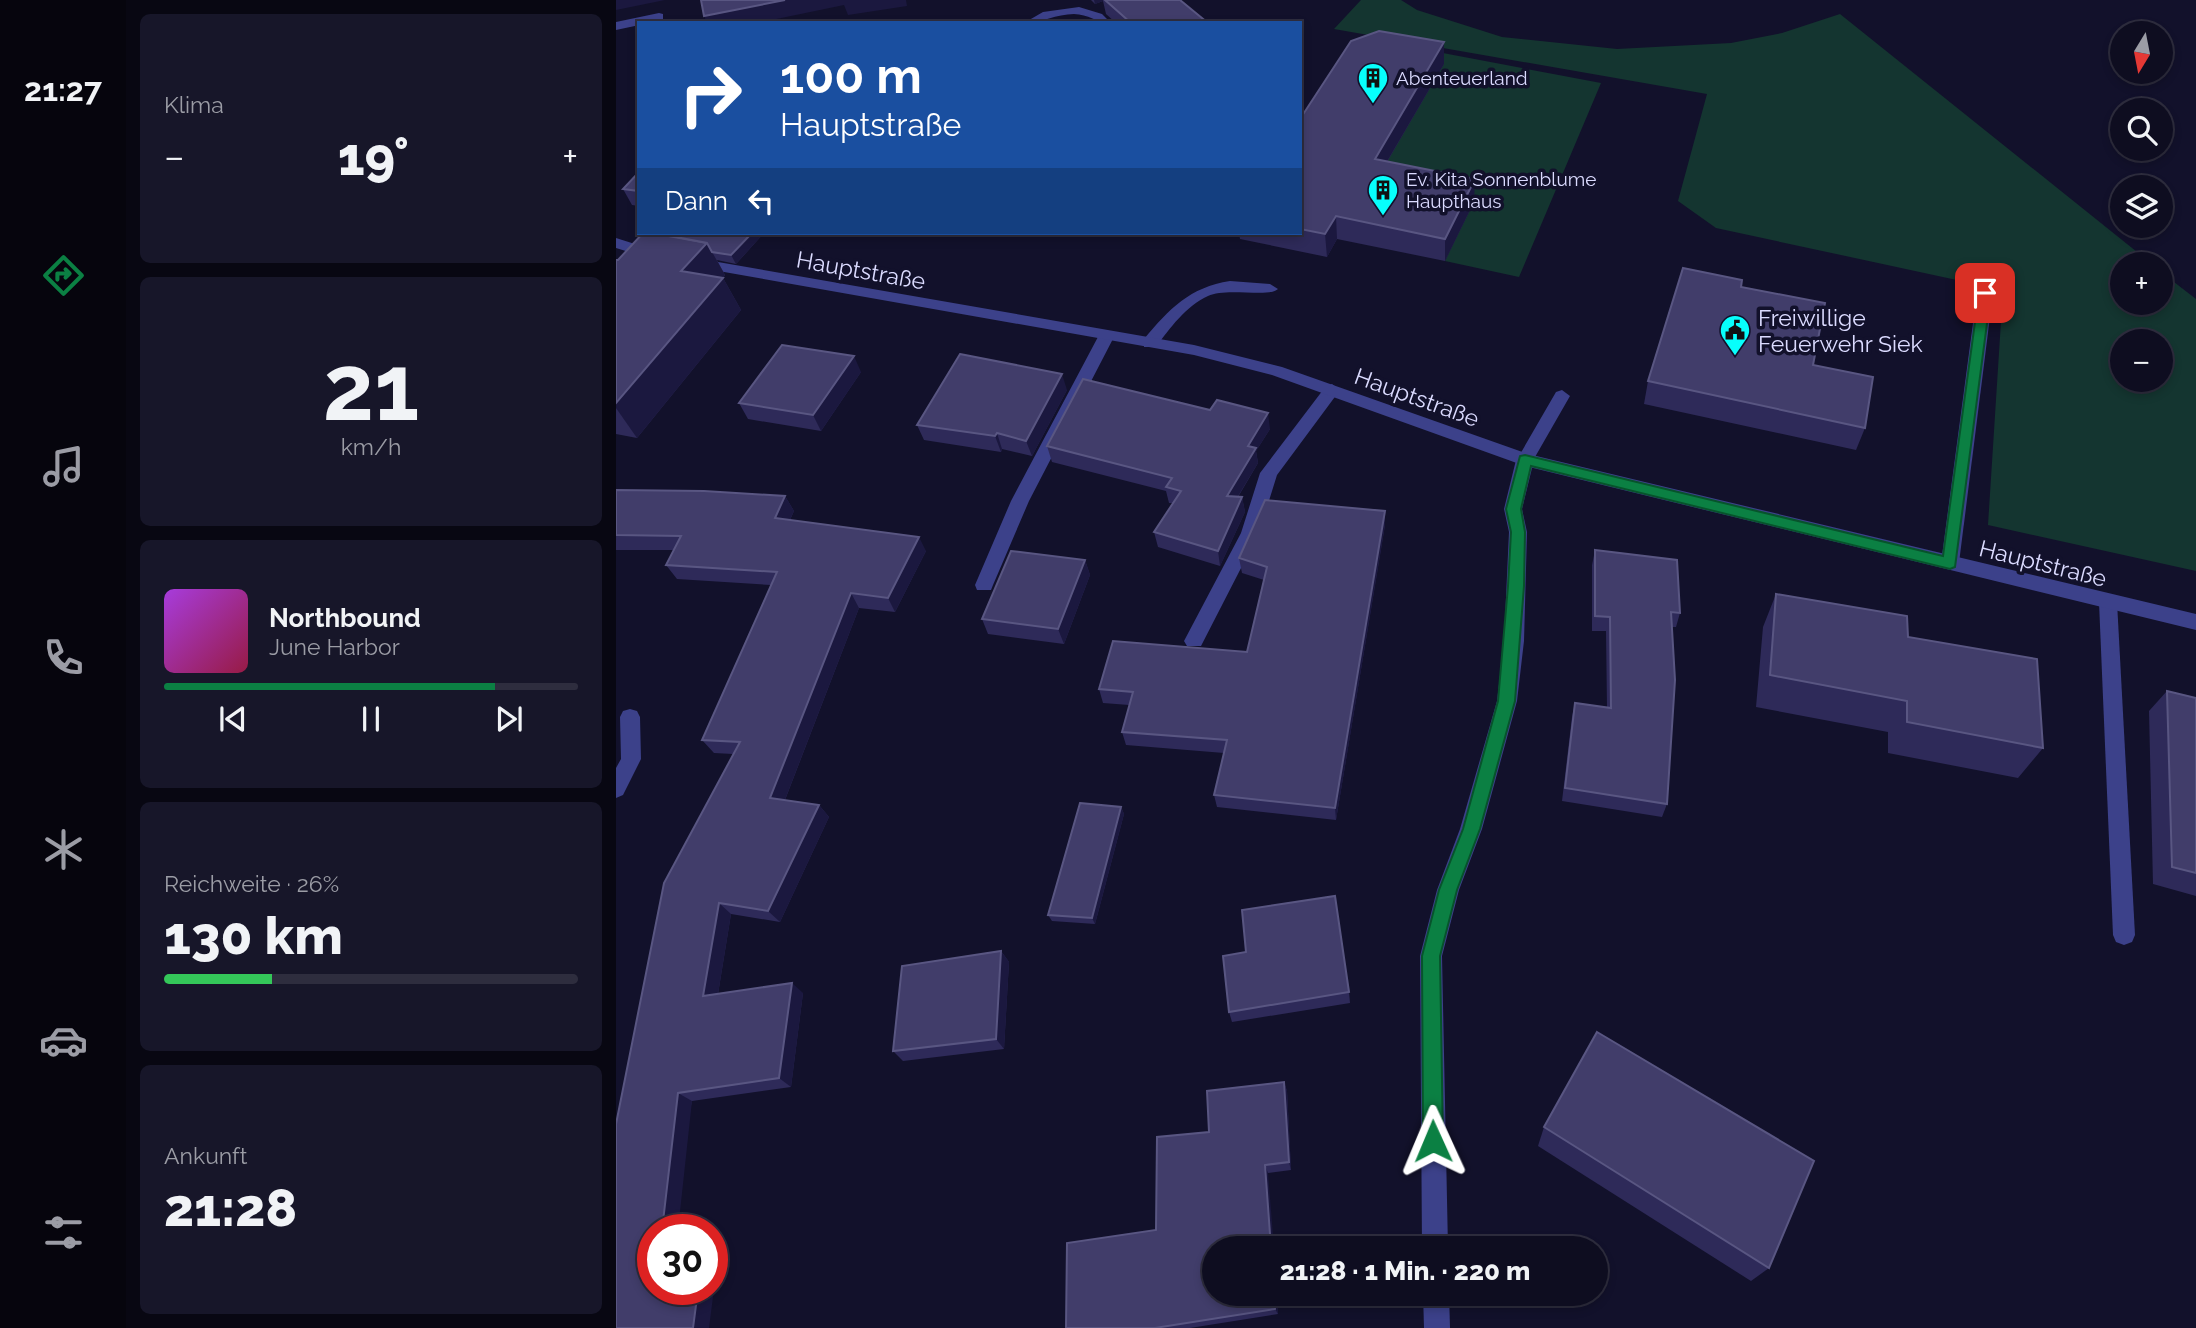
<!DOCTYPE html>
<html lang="de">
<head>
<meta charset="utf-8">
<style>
  body { margin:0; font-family:Raleway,sans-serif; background:#171629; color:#f1f3f6; height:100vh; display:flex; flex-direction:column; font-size:26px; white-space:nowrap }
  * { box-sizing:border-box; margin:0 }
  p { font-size:23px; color:#9b9ca5 }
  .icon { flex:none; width:38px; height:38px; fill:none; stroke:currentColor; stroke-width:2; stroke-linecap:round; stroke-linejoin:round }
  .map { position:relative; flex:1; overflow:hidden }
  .sheet { display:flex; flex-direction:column; gap:14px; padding:14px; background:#080712; width:490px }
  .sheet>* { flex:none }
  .guide { position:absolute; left:21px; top:21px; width:665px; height:214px; border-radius:0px; box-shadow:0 4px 10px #0003,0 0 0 2px #2e2d3e; background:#1a4fa0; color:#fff; overflow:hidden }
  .needle { width:46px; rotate:190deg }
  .tools { position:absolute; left:1494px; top:21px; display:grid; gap:14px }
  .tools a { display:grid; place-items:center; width:63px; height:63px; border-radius:50%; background:#0e0d20; box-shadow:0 4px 10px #0003,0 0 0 2px #2e2d3e; font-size:35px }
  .speed { position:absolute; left:21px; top:1214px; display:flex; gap:14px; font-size:35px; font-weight:700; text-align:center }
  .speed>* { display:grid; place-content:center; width:91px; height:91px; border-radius:50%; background:#0e0d20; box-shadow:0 4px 10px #0003,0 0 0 2px #2e2d3e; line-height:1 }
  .speed .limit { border:10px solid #d22; background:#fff; color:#111 }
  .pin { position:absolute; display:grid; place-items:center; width:60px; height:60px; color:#fff; margin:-30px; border-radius:14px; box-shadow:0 4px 10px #0006 }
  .me { position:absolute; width:77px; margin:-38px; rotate:359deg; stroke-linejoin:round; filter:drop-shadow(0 0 5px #0008) }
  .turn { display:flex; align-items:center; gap:24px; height:147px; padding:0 28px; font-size:32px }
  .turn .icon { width:91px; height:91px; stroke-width:2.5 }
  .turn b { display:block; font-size:49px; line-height:60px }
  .then { display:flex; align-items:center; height:66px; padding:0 28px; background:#0003; gap:14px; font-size:26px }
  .big { font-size:52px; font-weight:800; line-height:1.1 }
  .sheet .widget { flex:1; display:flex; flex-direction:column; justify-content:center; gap:10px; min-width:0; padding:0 24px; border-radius:10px; background:#171629 }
  .sheet .dial { align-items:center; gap:0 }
  .dial b { font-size:91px; line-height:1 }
  .song { display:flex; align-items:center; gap:21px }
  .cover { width:84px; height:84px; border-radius:10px; background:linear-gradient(135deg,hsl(280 70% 55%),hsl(340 70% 35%)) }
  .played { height:7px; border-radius:4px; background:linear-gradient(90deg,#0b8043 80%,#2e2d3e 80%) }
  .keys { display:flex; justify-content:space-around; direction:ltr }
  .heat { display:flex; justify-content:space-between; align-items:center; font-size:38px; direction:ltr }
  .charge { height:10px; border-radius:5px; background:linear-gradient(90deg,#34c759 26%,#2e2d3e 0) }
  .trip { position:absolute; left:586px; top:1236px; width:406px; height:70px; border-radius:35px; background:#0e0d20; box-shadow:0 4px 10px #0003,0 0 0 2px #2e2d3e; font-weight:800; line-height:70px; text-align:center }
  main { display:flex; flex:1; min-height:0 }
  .dock { display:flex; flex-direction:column; width:126px; justify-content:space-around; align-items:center; background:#06050d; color:#9b9ca5 }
  .dock .icon { width:49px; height:49px }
  .dock .on { color:#0b8043 }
  .dock b { font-size:32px; color:#f1f3f6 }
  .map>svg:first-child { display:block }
  .green { fill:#143530; fill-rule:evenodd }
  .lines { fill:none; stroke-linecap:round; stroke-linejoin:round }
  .service { fill:#3c418a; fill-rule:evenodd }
  .minor { fill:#3c418a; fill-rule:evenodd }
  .tertiary { fill:#3c418a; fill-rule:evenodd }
  .wall { fill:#2e2a59 }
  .shaded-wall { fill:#1b183f }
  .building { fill:#413d6a; stroke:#595682; stroke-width:2 }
  .route { fill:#0b8043; stroke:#07532c; stroke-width:2 }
  .labels { text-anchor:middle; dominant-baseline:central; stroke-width:7; stroke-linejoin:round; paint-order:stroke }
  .far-poi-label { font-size:19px; fill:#dbdbff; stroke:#12112b; text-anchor:start }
  .street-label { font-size:23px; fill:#dbdbff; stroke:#12112b }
  .poi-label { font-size:23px; fill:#dbdbff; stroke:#12112b; text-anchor:start }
</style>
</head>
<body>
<main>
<nav class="dock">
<b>21:27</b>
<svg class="icon on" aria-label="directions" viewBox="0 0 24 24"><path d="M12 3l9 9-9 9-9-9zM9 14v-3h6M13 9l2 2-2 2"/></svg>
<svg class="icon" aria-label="music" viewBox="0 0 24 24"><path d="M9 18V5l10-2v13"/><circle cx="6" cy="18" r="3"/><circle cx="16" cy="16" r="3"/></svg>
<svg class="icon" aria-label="phone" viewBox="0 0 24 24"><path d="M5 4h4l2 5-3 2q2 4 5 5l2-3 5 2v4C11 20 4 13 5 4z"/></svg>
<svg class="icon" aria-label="climate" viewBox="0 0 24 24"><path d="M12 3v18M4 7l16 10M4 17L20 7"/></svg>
<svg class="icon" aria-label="car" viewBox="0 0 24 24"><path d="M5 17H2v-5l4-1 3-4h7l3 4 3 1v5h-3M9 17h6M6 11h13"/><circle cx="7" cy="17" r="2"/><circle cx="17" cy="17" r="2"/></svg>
<svg class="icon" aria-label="filters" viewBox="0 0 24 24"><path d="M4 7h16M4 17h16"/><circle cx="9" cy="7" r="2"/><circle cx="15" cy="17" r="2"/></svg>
</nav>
<section class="sheet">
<div class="widget"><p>Klima</p>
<div class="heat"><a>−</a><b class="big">19°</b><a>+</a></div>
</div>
<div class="widget dial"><b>21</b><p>km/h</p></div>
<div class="widget">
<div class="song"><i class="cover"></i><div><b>Northbound</b><p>June Harbor</p></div></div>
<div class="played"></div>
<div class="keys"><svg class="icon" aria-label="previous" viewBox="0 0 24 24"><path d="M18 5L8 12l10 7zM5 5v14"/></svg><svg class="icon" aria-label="pause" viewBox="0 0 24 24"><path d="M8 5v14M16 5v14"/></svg><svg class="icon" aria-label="next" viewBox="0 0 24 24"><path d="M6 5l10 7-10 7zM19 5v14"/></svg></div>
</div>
<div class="widget"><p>Reichweite · 26%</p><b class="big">130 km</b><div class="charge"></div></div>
<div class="widget"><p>Ankunft</p><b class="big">21:28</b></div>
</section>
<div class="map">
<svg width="1580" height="1328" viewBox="0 0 1580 1328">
  <rect width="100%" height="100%" fill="#12112b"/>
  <g class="green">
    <path d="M745 0H785L801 10 886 37 1001 49 1115 43 1166 33 1224 14 1536 264H1507V303H1545V272L1580 299V571L1372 525 1387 290 1100 228 1062 201 1091 94 718 29ZM1507 341H1545V380H1507Z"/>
    <path d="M774 43 985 83 903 277 829 261 857 202 759 182 827 65 764 54Z"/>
  </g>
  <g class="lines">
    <g class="service">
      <path d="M43 13 47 14V20L0 30V22Z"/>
      <path d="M614 281 654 284 662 289C653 298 610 287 592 296 570 306 554 328 540 347H528V339C553 309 574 287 614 281Z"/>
      <path d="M1369 288 1377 293 1343 563 1334 570 1325 563 1361 293Z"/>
      <path d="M491 330 499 335 413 501 377 585 375 590H361L359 585 395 501 483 335Z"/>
      <path d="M716 384 724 390 661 475 643 533 585 646H571L568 641 625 533 644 473 710 386Z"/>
      <path d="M946 390 954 396 915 464H903L900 460 903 456 940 392Z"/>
      <path d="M1492 595 1501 602 1519 935 1516 942 1508 945 1500 942 1497 935 1483 602Z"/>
    </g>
    <g class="minor">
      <path d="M463 7 486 14 495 23C481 23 472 14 458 14 440 14 426 23 408 23L427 12Z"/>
      <path d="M909 454 918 460 906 509 911 532 908 641 901 701 866 829 843 890 826 956 832 1248H806L804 956 821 890 844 829 881 701 888 641 893 532 888 509 900 460Z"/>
      <path d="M14 709 21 711 24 717 25 759 7 795 0 798V768L5 759 4 717 7 711Z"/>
      <path d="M807 1293H833L834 1328H808Z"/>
    </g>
    <g class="tertiary">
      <path d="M0 238 44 252 46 255 39 260 0 248Z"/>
      <path d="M79 258 578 345 666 367 912 454 1580 614V630L909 466 656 375 578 355 74 266 72 263Z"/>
    </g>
  </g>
  <g class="wall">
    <path d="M475 0H564L592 23H500L490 14 487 1 479 4Z"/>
    <path d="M828 64 771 162 858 202 829 261 721 239 711 257 624 239 623 233H684V119Z"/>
    <path d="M23 172V206L16 205 7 189Z"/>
    <path d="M64 233H148L120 264 101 260 109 275 107 278 125 310 21 438 0 434V260H2L60 237Z"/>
    <path d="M1125 287 1197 365 1249 428 1240 450 1028 404 1032 381Z"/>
    <path d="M245 372 205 431 132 419 123 403Z"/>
    <path d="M451 390 416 456 386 449 385 452 308 440 301 425Z"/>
    <path d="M654 429 640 451 642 463 622 497H626L629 512 604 566 542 547 538 532 557 503H553L550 491 436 462 431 446Z"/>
    <path d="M0 490 169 496 178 511 174 520 310 551 279 612 243 608 169 800 203 805 213 817 164 922 115 914 102 994 187 993 175 1087 76 1101 37 1290 98 1289 0 1328 117 754 98 753 86 740 155 585 61 579 50 565 58 550H0Z"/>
    <path d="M769 525 720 820 601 807 598 795 608 753 510 745 506 732 513 705 487 703 483 689 631 652 648 580 626 573 623 558Z"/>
    <path d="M979 550 1064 613 1060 627H1056L1051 804 1046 817 946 801 956 717 959 703 991 708 990 631H976V565Z"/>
    <path d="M469 560 474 575 448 644 372 634 366 619Z"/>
    <path d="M1160 594 1292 637 1427 748 1402 778 1272 753V732L1140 707 1147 627Z"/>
    <path d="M1551 691 1580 698V896L1537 884 1533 711Z"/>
    <path d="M505 807 508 814 479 924 436 921 432 915Z"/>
    <path d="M385 951 393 962 388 1049 287 1061 277 1051Z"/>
    <path d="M733 992 734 1003 616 1022 613 1012Z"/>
    <path d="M668 1082 671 1091 675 1170 652 1173 598 1293H661L662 1314 574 1328H450L540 1230Z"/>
    <path d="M928 1127 1153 1268 1135 1281 922 1146Z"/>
  </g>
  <g class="shaded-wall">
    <path d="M0 0H49L0 10Z"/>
    <path d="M169 0H290L291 6 232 15 228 5 141 23H91L88 16Z"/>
    <path d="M478 0H487V1L479 4Z"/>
    <path d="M828 42V64L759 182V159Z"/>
    <path d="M859 179 858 202 829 261V239Z"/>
    <path d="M720 216 721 239 711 257 709 234Z"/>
    <path d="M136 233H148L120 264 115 255Z"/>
    <path d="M91 243 109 275 84 304 65 271Z"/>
    <path d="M107 278 125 310 21 438 0 408V403Z"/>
    <path d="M238 356 245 372 205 431 197 415Z"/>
    <path d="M446 374 451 390 416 456 410 441Z"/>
    <path d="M652 413 654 429 640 451 642 463 613 511 611 496 632 446Z"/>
    <path d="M381 433 386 449 385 452 379 436Z"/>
    <path d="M169 496 178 511 168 532 159 518Z"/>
    <path d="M626 497 629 512 604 566 602 551Z"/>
    <path d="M769 511V525L720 820 719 808Z"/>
    <path d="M303 537 310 551 279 612 272 598Z"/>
    <path d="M469 560 474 575 448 644 442 629Z"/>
    <path d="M235 593 243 608 165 810 154 798Z"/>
    <path d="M203 805 213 817 164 922 152 911Z"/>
    <path d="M505 807 508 814 479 924 476 918Z"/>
    <path d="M103 903 115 914 100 1006 87 996Z"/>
    <path d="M385 951 393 962 388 1049 380 1039Z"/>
    <path d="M176 983 187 993 175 1087 163 1078Z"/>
    <path d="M668 1082 671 1091 675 1170 673 1162Z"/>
    <path d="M62 1093 76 1101 62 1230H46Z"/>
    <path d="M649 1165 652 1173 658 1248H655Z"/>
    <path d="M96 1289H98L93 1328H77L82 1290H96Z"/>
    <path d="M658 1293H661L662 1314 659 1309Z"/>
  </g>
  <g class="building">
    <path d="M85 0H169L88 16Z"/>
    <path d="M489 0H564L592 23H515Z"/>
    <path d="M763 31 828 42 759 159 859 179 829 239 720 216 709 234 684 229V119L735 41Z"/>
    <path d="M23 172V191L7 189Z"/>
    <path d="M27 233H36L91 243 65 271 107 278 0 403V260H2Z"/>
    <path d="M64 233H136L115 255 96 252 91 243 60 237Z"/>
    <path d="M1067 268 1126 280 1125 287 1209 303 1197 365 1257 377 1249 428 1032 381Z"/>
    <path d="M166 345 238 356 197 415 123 403Z"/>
    <path d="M344 354 446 374 410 441 381 433 379 436 301 425Z"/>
    <path d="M467 379 594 410 601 400 652 413 632 446 640 448 611 496 626 497 602 551 538 532 565 491 550 487 556 478 431 446Z"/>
    <path d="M0 490 88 491 169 496 159 518 303 537 272 598 235 593 154 798 203 805 152 911 103 903 87 996 176 983 163 1078 62 1093 46 1230H37V1290H39L38 1291 46 1290H82L77 1328H0V1124L48 883 124 742 86 740 161 572 50 565 65 536 0 535Z"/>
    <path d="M649 500 769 511 719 808 598 795 611 740 506 732 517 692 483 689 497 641 631 652 651 567 623 558Z"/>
    <path d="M979 550 1061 560 1064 613 1055 612 1059 680 1051 804 949 788 959 703 995 708 994 617 979 616Z"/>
    <path d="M395 551 469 560 442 629 366 619Z"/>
    <path d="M1160 594 1291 616 1292 637 1421 659 1427 748 1291 722V701L1154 675Z"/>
    <path d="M1551 691 1580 698V873L1556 867Z"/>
    <path d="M464 803 505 807 476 918 432 915Z"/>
    <path d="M719 896 733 992 613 1012 607 956 630 952 626 910Z"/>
    <path d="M385 951 380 1039 277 1051 286 966Z"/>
    <path d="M981 1032 1198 1161 1153 1268 928 1127Z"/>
    <path d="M668 1082 673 1162 649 1165 655 1248H598V1293H658L659 1309 539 1328H450L451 1243 540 1230 541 1137 593 1132 591 1091Z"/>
  </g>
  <path class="route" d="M1369 289 1375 293 1339 567 1334 569 915 466 905 509 909 532 908 586 899 701 864 829 841 890 824 956 827 1141 824 1148 817 1151 810 1148 807 1141 806 956 823 890 847 829 882 701 892 586 895 532 890 509 904 456 909 455 1327 556 1363 293Z"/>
  <defs>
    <g id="building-pin" transform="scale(1.575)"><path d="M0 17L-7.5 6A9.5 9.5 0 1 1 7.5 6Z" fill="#07fffc" stroke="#12112b"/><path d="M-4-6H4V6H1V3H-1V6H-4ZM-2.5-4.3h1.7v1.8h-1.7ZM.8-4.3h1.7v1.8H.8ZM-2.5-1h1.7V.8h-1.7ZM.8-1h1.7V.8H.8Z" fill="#111"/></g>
    <g id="civic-pin" transform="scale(1.575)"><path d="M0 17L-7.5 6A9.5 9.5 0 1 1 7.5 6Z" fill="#07fffc" stroke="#12112b"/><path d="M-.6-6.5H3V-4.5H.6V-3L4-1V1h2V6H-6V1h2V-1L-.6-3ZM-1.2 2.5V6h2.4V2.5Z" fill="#111"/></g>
  </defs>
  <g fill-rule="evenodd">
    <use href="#building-pin" x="757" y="78"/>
    <use href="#building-pin" x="767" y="190"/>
    <use href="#civic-pin" x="1119" y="330"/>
  </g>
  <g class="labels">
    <g class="far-poi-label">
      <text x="780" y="78">Abenteuerland</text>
      <text x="790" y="179">Ev. Kita Sonnenblume<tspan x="790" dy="22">Haupthaus</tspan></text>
    </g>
    <g class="street-label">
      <text transform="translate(245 270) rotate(10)">Hauptstraße</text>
      <text transform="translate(801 397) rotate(20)">Hauptstraße</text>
      <text transform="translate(1427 563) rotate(14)">Hauptstraße</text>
    </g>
    <g class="poi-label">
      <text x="1142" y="317">Freiwillige<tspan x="1142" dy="26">Feuerwehr Siek</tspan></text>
    </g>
  </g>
</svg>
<div class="tools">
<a><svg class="needle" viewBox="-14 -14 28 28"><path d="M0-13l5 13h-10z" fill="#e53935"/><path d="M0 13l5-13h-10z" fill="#9b9ca5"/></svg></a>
<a><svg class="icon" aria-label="search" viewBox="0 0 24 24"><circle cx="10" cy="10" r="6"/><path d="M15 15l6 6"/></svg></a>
<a><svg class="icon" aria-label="layers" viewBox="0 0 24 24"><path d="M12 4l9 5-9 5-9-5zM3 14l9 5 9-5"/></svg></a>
<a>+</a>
<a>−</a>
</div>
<div class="speed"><div class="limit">30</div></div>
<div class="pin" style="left:1369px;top:293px;background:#d93025"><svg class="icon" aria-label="arrive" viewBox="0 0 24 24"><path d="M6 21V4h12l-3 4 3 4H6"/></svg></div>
<svg class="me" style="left:817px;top:1141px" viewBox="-20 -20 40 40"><path d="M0-17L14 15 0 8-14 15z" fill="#0b8043" stroke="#fff" stroke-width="4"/></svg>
<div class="trip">21:28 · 1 Min. · 220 m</div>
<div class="guide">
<div class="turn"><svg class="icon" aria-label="right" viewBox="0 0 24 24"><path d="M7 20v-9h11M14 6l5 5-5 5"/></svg><div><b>100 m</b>Hauptstraße</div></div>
<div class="then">Dann<svg class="icon" aria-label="left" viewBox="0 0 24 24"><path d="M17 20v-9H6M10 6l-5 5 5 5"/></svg></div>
</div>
</div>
</main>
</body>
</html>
